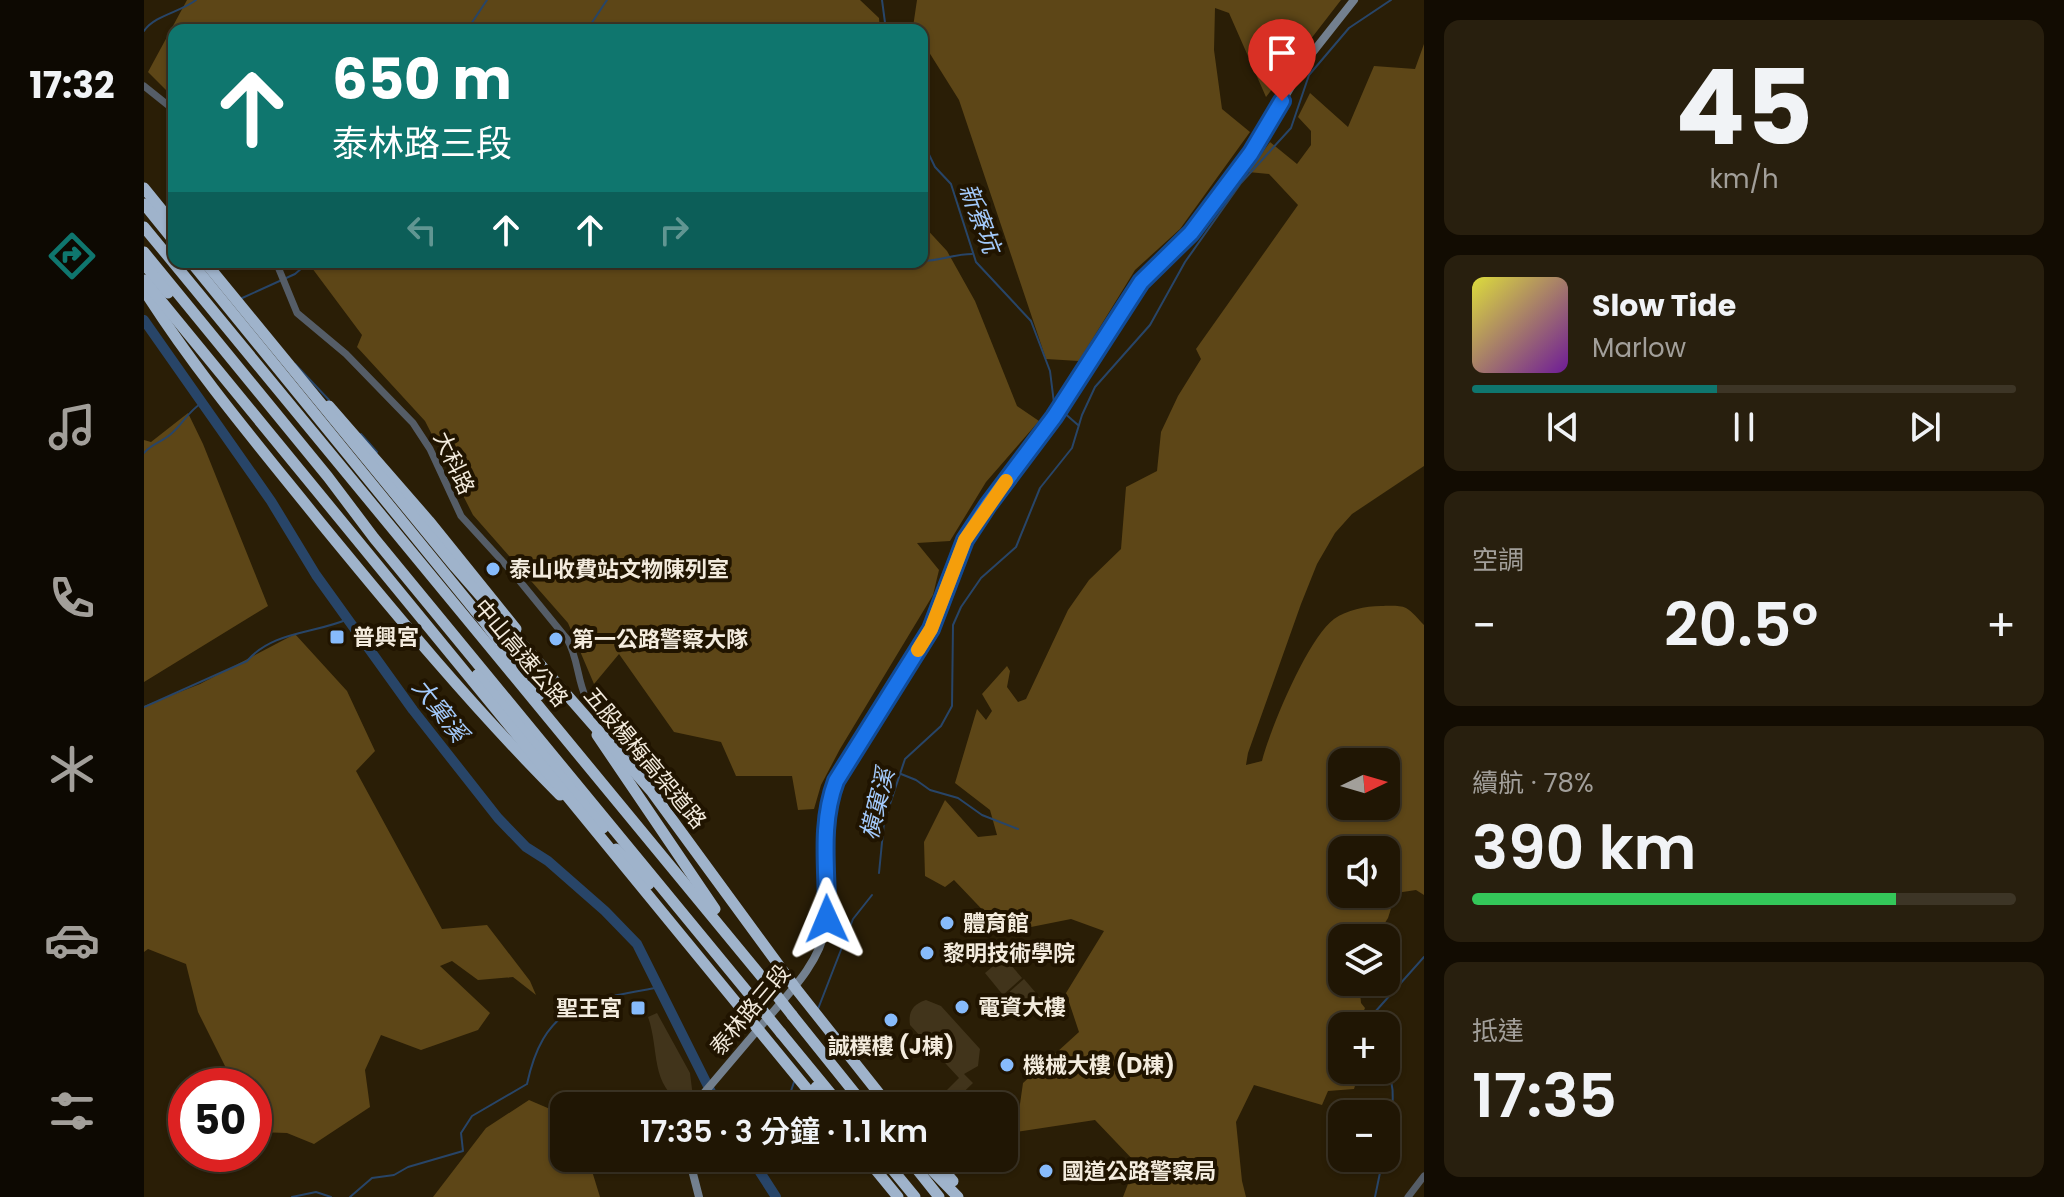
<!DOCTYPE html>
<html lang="zh-TW">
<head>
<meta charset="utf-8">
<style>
  body { margin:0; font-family:Poppins,"Noto Sans TC",sans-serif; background:#281f0e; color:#f1f3f6; height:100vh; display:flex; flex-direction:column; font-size:30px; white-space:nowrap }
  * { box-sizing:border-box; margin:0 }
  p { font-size:26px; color:#a29f9a }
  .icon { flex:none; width:44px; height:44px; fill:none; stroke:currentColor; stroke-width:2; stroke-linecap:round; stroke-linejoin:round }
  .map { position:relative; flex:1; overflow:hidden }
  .sheet { display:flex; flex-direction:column; gap:20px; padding:20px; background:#120c02; width:640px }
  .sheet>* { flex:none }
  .guide { position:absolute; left:24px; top:24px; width:760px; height:244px; border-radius:16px; box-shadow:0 2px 6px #0004,0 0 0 2px #3d3526; background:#0f766e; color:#fff; overflow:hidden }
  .needle { width:52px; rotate:85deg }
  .fabs { position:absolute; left:1184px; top:748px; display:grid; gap:16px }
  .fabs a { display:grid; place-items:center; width:72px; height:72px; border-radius:16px; background:#201604; box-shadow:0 2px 6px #0004,0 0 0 2px #3d3526; font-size:40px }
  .speed { position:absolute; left:24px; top:1068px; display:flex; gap:16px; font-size:40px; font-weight:700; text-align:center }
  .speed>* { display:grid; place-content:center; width:104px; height:104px; border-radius:50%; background:#201604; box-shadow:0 2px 6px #0004,0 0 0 2px #3d3526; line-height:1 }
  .speed .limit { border:12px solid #d22; background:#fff; color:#111 }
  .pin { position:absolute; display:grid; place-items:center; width:68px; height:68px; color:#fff; margin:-82px -34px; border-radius:50% 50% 50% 0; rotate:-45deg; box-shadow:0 0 8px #0007 }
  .pin .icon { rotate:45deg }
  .me { position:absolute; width:88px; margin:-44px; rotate:359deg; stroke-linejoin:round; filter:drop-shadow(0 0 6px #0008) }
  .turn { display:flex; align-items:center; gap:28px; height:168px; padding:0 32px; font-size:36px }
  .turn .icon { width:104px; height:104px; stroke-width:2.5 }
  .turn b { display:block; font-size:56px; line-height:68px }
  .lanes { display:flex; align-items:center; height:76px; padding:0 32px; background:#0003; justify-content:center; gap:40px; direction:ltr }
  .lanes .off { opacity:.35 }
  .big { font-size:60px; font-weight:600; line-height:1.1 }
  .sheet .tile { flex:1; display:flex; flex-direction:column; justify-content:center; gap:12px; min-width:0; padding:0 28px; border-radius:16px; background:#281f0e }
  .sheet .dial { align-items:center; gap:0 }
  .dial b { font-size:104px; line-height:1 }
  .song { display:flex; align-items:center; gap:24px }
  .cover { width:96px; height:96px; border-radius:12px; background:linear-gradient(135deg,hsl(60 70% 55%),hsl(280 70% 35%)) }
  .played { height:8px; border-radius:4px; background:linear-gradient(90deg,#0f766e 45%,#3d3526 45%) }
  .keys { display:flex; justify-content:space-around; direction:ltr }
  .heat { display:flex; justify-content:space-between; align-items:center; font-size:44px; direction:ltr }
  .charge { height:12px; border-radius:6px; background:linear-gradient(90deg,#34c759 78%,#3d3526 0) }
  .trip { position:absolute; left:406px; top:1092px; width:468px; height:80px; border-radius:16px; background:#201604; box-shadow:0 2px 6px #0004,0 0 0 2px #3d3526; font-weight:600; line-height:80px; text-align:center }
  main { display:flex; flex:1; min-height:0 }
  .tabs { display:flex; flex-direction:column; width:144px; justify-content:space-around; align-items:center; background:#0d0902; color:#a29f9a }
  .tabs .icon { width:56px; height:56px }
  .tabs .selected { color:#0f766e }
  .tabs b { font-size:36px; color:#f1f3f6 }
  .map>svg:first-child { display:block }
  .green { fill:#41341b }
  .forest { fill:#5d4617; fill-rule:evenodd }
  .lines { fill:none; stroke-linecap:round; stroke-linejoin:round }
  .stream { stroke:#284568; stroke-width:2 }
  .river { stroke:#284568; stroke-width:10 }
  .tertiary { stroke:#555d67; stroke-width:7 }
  .secondary { stroke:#73808f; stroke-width:8 }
  .motorway { stroke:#9fb3cb; stroke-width:11 }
  .motorway-bridge { stroke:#9fb3cb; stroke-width:11 }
  .route-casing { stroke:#114b97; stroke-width:20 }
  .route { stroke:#1a73e8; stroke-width:14 }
  .slow { stroke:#f59e0b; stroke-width:14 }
  .poi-dot { fill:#87bbfb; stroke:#201400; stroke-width:3 }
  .labels { text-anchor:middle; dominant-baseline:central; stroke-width:8; stroke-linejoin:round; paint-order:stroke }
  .street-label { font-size:22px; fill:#f3ebdd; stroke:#201400 }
  .poi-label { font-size:22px; font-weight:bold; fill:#f3ebdd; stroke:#201400; text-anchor:start }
  .water-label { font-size:24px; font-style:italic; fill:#a3cafb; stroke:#201400 }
</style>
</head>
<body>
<main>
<nav class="tabs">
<b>17:32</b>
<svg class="icon selected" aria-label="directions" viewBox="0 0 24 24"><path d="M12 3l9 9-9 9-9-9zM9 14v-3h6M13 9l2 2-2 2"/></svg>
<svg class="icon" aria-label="music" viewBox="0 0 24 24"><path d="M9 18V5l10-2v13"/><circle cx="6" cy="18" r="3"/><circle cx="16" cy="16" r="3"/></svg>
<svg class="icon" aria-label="phone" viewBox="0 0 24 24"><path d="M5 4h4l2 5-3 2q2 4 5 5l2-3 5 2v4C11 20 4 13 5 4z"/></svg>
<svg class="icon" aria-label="climate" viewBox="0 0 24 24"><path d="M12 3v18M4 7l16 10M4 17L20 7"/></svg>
<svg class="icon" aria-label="car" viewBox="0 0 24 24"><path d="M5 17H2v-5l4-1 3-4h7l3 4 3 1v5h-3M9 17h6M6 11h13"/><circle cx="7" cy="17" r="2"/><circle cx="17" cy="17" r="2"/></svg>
<svg class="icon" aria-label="filters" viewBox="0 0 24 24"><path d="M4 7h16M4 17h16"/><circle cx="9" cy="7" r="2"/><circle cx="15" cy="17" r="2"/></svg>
</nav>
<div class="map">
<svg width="1280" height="1197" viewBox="0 0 1280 1197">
  <rect width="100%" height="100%" fill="#2a1e06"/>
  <g class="green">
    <path d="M860 957 878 978 859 995 841 973Z"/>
    <path d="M880 979 898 1000 880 1016 862 995Z"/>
    <path d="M782 1000 797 1006 836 1049 834 1066 820 1074 829 1083 805 1106 796 1097 815 1078 766 1025C764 1012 769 1004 782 1000Z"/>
    <path d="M513 1013 546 1073 549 1097 541 1106C505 1084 516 1051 504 1017Z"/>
  </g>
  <g class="forest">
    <path d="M43 0H716L735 18 736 30H30V98L4 72Z"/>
    <path d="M773 0H1197L1122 97 1085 13 1071 8 1070 50 1078 109 1106 132 1036 229 991 270 935 361 902 359 815 100 778 41V30H771L769 27Z"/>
    <path d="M1280 44V466L1208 514 1191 533 1173 564 1157 604 1104 753 1102 765 1118 761C1126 729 1164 638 1190 619 1203 610 1221 606 1237 606 1244 606 1256 605 1262 608 1268 611 1275 620 1280 625V895L1272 890 1252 893 1244 918 1234 934 1240 938H1198V982H1215L1217 1003 1221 1008 1216 1020 1198 1011 1189 1042 1198 1049V1070H1216L1210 1089 1184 1091 1178 1105 1110 1085 1092 1122 1098 1181 1102 1197H979L992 1163 951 1120 872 1132 879 1083 935 1032 922 993 960 931 927 919 887 927 851 923 810 880 801 887 781 876 780 842 801 800 834 837 853 835 846 810 811 783 833 709 842 720 848 711 838 694 863 666 866 671 863 687 874 702 882 699 924 610 945 580 977 549 982 487 1013 471 1017 432 1034 396 1057 359 1052 349 1154 205 1125 174 1104 172 1126 142 1153 164 1167 145V131L1154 117 1166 93 1204 127 1230 66 1271 69ZM1198 762H1242V806H1198ZM1198 850H1242V894H1198Z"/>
    <path d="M778 224 803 251 831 301 873 406 895 421 842 482 806 541 773 543 795 570 789 595 696 749 677 785 670 809 654 810 648 776H592L577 742 530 732 475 654 450 684 424 623 329 515 281 421 213 347 218 335 168 268 170 262H778Z"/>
    <path d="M44 413 59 444 124 606 0 682V440L7 442Z"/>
    <path d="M151 634 203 691 231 751 212 771 298 929 343 925 386 981 392 995 369 977 334 980 308 961 296 966 346 1013 334 1030 277 1050 237 1035 221 1070 226 1107 170 1144 143 1133 114 1132 110 1124V1086H91L54 1012 42 964 4 949 0 952V706L56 684Z"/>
    <path d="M385 1100 420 1115V1158H444L456 1197H289L342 1128Z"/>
  </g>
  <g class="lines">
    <g class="stream">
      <path d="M738 0 742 30"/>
      <path d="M323 30 343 0"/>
      <path d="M438 30 447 24 463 0"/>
      <path d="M0 31C11 15 37 12 52 0"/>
      <path d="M778 140 791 167 807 184 832 262 887 321 906 371 910 403 913 406"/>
      <path d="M778 261C796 261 810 254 828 254"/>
      <path d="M96 299 151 274 165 262"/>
      <path d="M151 364 185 400"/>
      <path d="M918 411 934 425"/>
      <path d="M217 434 233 452"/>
      <path d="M0 453C7 444 18 442 27 434 40 423 43 412 59 402"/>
      <path d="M0 707 103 661C129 631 170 634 204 619"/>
      <path d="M757 774 772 780 786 790 814 798 838 815 874 829"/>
      <path d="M735 873 740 822 761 759 797 726 808 706 809 625 817 607 837 578 872 547 896 488 928 448 938 415 951 387 1006 325 1041 262 1097 183 1147 128 1165 75 1205 28 1247 0"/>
      <path d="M674 1009 709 919 728 895"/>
      <path d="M1222 1026 1231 1012 1280 957"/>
      <path d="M1242 1069C1255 1090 1246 1118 1242 1142"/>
      <path d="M642 1106 650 1082"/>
      <path d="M148 1197 172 1192 187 1197"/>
      <path d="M206 1197 228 1178 250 1175 264 1167 319 1151 317 1133 328 1116 383 1084C401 1001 443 1001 516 987"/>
      <path d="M1231 1197 1239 1158"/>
    </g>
    <g class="river">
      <path d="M0 320 127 501 172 575 269 710 354 818 382 847 404 861 461 911 493 944 574 1106"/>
      <path d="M607 1158 632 1197"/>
    </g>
    <g class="tertiary">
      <path d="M0 86 30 110"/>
      <path d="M132 262 153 313 202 354 269 423 286 449 317 516 370 574 423 639C434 657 433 679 442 698L508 785"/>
      <path d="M1264 1197 1280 1176"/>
    </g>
    <g class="secondary">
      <path d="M549 1106C571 1080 594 1053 616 1027 641 997 675 966 682 926 690 876 672 832 692 781L787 629 821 540 844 505 910 417 997 282 1047 233 1107 153 1165 57 1210 0"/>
      <path d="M545 1158 555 1197"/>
    </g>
    <g class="motorway">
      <path d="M0 188 30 225"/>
      <path d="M0 227 626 987"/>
      <path d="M0 252 184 477 230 538 615 1006"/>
      <path d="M47 262 338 619 395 695"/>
      <path d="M0 264 24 293"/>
      <path d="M0 290C52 372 115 446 176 522 253 616 330 709 416 795"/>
      <path d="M185 406 285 521 372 629"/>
      <path d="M333 675 459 828"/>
      <path d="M453 735 571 909"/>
      <path d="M472 849 505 884"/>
      <path d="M648 1015 721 1106"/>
      <path d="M637 1033 697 1106"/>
      <path d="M672 1087 687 1106"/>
      <path d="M739 1158 771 1197"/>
      <path d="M764 1158 795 1197"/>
      <path d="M776 1158 814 1197"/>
      <path d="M789 1158 809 1181"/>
    </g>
    <g class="motorway-bridge">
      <path d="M0 204 30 241"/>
      <path d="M61 262 311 567 508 792 653 990 745 1106"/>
      <path d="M0 280 677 1106"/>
      <path d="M626 987 648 1015"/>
      <path d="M615 1006 637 1033"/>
      <path d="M722 1158 754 1197"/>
    </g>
  </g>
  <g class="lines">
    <g class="route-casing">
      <path id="route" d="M683 919C684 872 675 826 692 781L787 629 821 540 844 505 910 417 997 282 1047 233 1107 153 1138 101"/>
    </g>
    <use href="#route" class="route"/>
    <path class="slow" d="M774 650 787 629 821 540 862 481"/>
  </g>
  <g class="poi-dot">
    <circle cx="349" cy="569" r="8"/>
    <rect x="185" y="629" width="16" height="16" rx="4"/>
    <circle cx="412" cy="639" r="8"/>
    <circle cx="803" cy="923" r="8"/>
    <circle cx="783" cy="953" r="8"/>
    <circle cx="818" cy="1007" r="8"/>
    <rect x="486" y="1000" width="16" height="16" rx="4"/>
    <circle cx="747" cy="1020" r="8"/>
    <circle cx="863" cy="1065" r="8"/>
    <circle cx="902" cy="1171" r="8"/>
  </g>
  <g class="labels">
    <g class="street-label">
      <text transform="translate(310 463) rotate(65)">大科路</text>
      <text transform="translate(377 653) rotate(50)">中山高速公路</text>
      <text transform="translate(501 758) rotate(50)">五股楊梅高架道路</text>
      <text transform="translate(606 1010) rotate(-50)">泰林路三段</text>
    </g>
    <g class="poi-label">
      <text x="365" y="569">泰山收費站文物陳列室</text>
      <text x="209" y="637">普興宮</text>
      <text x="428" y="639">第一公路警察大隊</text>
      <text x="819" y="923">體育館</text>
      <text x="799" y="953">黎明技術學院</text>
      <text x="834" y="1007">電資大樓</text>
      <text x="478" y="1008" text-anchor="end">聖王宮</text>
      <text x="747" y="1046" text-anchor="middle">誠樸樓 (J棟)</text>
      <text x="879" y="1065">機械大樓 (D棟)</text>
      <text x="918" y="1171">國道公路警察局</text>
    </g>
    <g class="water-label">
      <text transform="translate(836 218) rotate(69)">新寮坑</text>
      <text transform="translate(296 710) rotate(52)">大窠溪</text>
      <text transform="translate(733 804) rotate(-76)">橫窠溪</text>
    </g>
  </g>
</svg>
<div class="fabs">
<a><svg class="needle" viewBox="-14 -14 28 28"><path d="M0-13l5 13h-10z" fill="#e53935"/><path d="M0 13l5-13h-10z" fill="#a29f9a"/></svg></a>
<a><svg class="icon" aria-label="sound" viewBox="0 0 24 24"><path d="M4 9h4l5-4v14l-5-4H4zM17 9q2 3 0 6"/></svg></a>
<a><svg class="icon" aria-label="layers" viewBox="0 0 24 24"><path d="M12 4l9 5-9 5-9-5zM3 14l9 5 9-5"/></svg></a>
<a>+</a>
<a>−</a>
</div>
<div class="speed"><div class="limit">50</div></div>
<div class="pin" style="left:1138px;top:101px;background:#d93025"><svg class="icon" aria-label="arrive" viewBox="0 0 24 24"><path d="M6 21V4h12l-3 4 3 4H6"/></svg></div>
<svg class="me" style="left:683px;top:919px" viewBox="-20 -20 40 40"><path d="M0-17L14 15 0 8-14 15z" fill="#1a73e8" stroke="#fff" stroke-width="4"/></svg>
<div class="trip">17:35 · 3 分鐘 · 1.1 km</div>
<div class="guide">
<div class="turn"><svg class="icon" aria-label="ahead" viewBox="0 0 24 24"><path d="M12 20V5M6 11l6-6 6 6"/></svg><div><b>650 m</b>泰林路三段</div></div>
<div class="lanes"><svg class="icon off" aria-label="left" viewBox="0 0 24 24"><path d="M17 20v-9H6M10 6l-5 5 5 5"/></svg><svg class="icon" aria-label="ahead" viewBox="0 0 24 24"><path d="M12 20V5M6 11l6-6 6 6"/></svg><svg class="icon" aria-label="ahead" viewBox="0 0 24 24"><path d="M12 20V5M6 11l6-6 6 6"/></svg><svg class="icon off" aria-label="right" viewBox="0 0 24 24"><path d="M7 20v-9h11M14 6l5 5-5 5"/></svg></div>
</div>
</div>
<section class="sheet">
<div class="tile dial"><b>45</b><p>km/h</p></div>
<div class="tile">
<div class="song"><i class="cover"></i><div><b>Slow Tide</b><p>Marlow</p></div></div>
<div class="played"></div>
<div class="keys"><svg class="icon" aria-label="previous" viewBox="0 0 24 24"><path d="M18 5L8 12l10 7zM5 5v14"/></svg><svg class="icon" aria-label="pause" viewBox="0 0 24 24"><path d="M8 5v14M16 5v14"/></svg><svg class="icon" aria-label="next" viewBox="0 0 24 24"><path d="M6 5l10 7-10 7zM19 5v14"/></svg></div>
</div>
<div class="tile"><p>空調</p>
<div class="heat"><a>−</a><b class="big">20.5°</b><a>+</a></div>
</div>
<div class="tile"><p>續航 · 78%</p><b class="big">390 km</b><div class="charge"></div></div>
<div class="tile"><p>抵達</p><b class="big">17:35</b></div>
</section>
</main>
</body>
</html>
